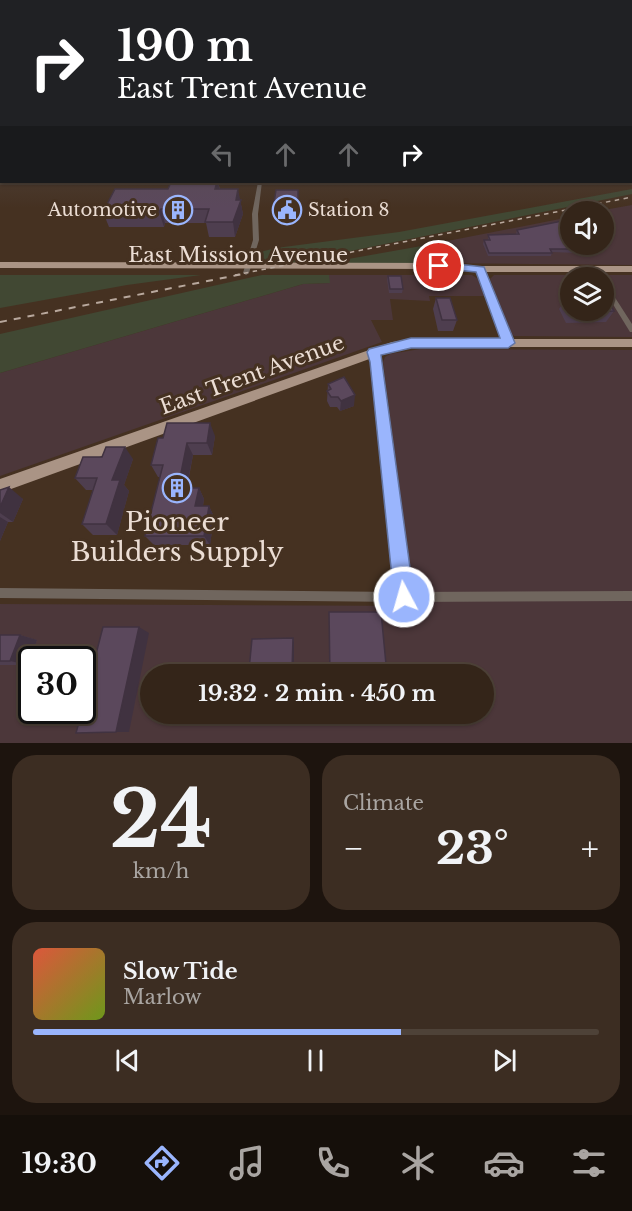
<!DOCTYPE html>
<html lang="en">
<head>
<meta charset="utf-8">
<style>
  body { margin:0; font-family:"Libre Baskerville",serif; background:#3c2d22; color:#f1f3f6; height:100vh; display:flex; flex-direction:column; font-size:22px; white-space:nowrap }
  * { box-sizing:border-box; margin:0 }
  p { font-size:20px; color:#a9a5a2 }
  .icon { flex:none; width:33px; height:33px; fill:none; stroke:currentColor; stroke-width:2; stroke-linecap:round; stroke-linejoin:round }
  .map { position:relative; height:743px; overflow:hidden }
  .side { display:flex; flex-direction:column; gap:12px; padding:12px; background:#1d140e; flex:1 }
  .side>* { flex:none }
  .guide { position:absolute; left:0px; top:0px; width:633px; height:183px; box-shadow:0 2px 4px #0004,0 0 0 2px #4e4238; background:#202124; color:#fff; overflow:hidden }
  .fabs { position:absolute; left:560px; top:201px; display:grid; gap:12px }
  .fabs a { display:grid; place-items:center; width:54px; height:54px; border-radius:50%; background:#342519; box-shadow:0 2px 4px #0004,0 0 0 2px #4e4238; font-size:30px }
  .speed { position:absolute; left:18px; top:646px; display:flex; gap:12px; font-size:30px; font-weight:700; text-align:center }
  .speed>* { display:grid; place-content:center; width:78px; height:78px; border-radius:50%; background:#342519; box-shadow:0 2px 4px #0004,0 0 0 2px #4e4238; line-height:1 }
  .speed .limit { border:3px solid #111; border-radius:9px; background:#fff; color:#111 }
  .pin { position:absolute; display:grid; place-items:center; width:51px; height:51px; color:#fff; margin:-26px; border:3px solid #fff; border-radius:50%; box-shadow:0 2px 6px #0007 }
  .me { position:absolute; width:66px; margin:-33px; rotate:354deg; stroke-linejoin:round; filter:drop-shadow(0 0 4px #0008) }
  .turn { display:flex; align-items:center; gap:21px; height:126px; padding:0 18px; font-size:27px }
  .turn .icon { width:78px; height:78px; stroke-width:2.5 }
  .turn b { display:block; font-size:42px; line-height:51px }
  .lanes { display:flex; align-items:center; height:57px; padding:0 18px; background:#0003; justify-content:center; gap:30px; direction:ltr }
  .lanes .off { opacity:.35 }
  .big { font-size:45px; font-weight:700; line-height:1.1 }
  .side .tile { flex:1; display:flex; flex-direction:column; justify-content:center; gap:9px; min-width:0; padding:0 21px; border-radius:24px; background:#3c2d22 }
  .side .dial { align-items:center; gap:0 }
  .dial b { font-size:78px; line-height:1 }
  .song { display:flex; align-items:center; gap:18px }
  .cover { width:72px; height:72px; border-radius:9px; background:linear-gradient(135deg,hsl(10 70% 55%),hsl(80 70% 35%)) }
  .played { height:6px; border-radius:3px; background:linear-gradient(90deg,#9ab5fd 65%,#4e4238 65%) }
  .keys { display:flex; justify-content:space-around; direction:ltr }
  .heat { display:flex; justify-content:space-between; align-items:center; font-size:33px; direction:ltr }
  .side .tiles { flex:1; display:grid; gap:12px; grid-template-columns:1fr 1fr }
  .tile:last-child { grid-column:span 2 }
  .trip { position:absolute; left:140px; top:664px; width:354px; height:60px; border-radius:30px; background:#342519; box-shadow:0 2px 4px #0004,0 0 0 2px #4e4238; font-weight:700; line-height:60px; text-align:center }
  .tabs { display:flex; height:96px; justify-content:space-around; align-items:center; background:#150f0a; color:#a9a5a2 }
  .tabs .icon { width:42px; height:42px }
  .tabs .selected { color:#9ab5fd }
  .tabs b { font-size:27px; color:#f1f3f6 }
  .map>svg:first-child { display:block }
  .industrial { fill:#4c373a; fill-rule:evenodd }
  .green { fill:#414833 }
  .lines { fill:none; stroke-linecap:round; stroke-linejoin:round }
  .street { fill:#70665e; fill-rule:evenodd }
  .primary { fill:#aa9485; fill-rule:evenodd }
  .rail-far1 { stroke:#b8a89d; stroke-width:1.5; stroke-dasharray:4.5 4.5; stroke-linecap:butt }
  .rail { stroke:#b8a89d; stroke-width:2; stroke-dasharray:7 7; stroke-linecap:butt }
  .wall { fill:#4e3e4f }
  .shaded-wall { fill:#403240 }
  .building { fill:#5b485c; stroke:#403240; stroke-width:1.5 }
  .route { fill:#9ab5fd; stroke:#6476a4; stroke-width:1.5 }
  .labels { text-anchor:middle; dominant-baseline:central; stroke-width:6; stroke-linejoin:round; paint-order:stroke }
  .far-poi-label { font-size:18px; fill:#ebddd4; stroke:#453121; text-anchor:end }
  .street-label { font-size:21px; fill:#ebddd4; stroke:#453121 }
  .near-poi-label { font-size:26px; fill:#ebddd4; stroke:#453121 }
</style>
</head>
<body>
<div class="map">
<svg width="632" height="743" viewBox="0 0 632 743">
  <rect width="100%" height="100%" fill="#453121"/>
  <g class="industrial">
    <path d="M632 205V265L431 263 427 245 570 217V244H603V212L598 211Z"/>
    <path d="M329 275H472L478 279 484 296H429L430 301 390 299 393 320H371L382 342 0 476V373L303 284 329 283Z"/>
    <path d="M494 275H632V337L514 336 510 333 490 279ZM570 278H603V310H570Z"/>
    <path d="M420 349 632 350V743H0V604L423 606 422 583 413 581 411 576 383 362 385 357 390 354ZM32 660H82V711H32ZM150 675H483V714H150Z"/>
  </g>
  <g class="green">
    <path d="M632 189V194L291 263 255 261 256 253 276 248 399 232Z"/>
    <path d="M427 245 431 263 320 264Z"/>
    <path d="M0 275H201L127 285 0 308Z"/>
    <path d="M262 275H329L330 283 303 284 0 373V334Z"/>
  </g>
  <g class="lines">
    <g class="street">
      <path d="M258 182H262L258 214 259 240 249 273 246 275 243 273 253 240 252 214Z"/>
      <path d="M480 267 483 269 512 343 511 345 508 346 504 343 477 269Z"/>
      <path d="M594 267 596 268 602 278H596L591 269Z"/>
      <path d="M603 281 605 282 632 324V332H630L603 288Z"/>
      <path d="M373 349 376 350 381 362 409 592 632 591V601L404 602 0 598V588L398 592 373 362 369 352Z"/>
    </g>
    <g class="primary">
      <path d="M0 262 441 263 476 266H632V272H476L441 269 0 268Z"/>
      <path d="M416 339H632V347H416L397 349 0 493V479L392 342Z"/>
    </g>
    <path class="rail-far1" d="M235 275 632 197"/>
    <path class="rail" d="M0 322 243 274"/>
  </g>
  <g class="wall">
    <path d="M218 182 220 189 240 200 243 214 235 237H209L206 223H165L164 227H109L103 212 168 189Z"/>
    <path d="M299 201 298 214H275L274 203Z"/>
    <path d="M517 230 579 249 577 253 552 252 551 256H488L483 244 484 240H488V235L516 234Z"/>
    <path d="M388 276 403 289 402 293H389L387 279Z"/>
    <path d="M436 298 457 320 453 331H438L433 309Z"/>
    <path d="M566 298H570V310L614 311 606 322 566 323 559 309Z"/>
    <path d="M328 384 354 406 340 411 337 407H330L327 401Z"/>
    <path d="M215 436 212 455H193L187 488H199L204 499 203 506H209L214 517 210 545H154L145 536 160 477H158L151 465 158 438Z"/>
    <path d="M133 459 124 485 129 491 117 535H93L82 524 93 490H86L75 478Z"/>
    <path d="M0 490 23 499 13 522H8L0 541Z"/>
    <path d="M329 612 387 675H329Z"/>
    <path d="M0 635H20L37 640 28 665H0Z"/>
    <path d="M293 638 294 643V674H253L249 670Z"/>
    <path d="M346 714H390L391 723 351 724V720H346Z"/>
  </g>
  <g class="shaded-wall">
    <path d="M2 149V162L0 164V151Z"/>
    <path d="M217 182H218L220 193 215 189Z"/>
    <path d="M238 189 243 214 235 237 233 222Z"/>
    <path d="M161 209 165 223 164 227 159 212Z"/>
    <path d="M355 395 354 406 340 411 341 401Z"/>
    <path d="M210 423 215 436 212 455 207 443Z"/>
    <path d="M187 443 193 455 184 499 178 488Z"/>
    <path d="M125 447 133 459 124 485 129 491 117 535 106 524 112 480Z"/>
    <path d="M9 487 23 499 13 522 0 513V507Z"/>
    <path d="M199 488 204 499 201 517 195 506Z"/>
    <path d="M209 506 214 517 210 545 204 536Z"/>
    <path d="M0 517 8 522 0 541Z"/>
    <path d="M139 627 149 633 129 732H116Z"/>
    <path d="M20 635 37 640 28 665 10 661Z"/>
    <path d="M293 638 294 643V674L292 670Z"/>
  </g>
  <g class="building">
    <path d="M0 137H2V149L0 151Z"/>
    <path d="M171 182H217L215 189H238L236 200H241L233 222H205L209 209H161L159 212H103L115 189H168Z"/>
    <path d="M276 190H298V203H274Z"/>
    <path d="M562 221 570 234V244H576L579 249H550L552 253H489L484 240H490L488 235 519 234 517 230Z"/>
    <path d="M388 276H401L403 289H390Z"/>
    <path d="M603 296H605L614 311 573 312 572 310H603Z"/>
    <path d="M436 298H450L457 320H442Z"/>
    <path d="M566 298H570V307Z"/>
    <path d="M344 377 355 395 341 401 338 397H331L327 391 331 389 328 384Z"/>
    <path d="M167 423H210L207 443H187L178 488H199L195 506H209L204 536H145L163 465H151L158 438H163Z"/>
    <path d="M106 447H125L112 480H120L106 524H82L97 478H75L83 457H102Z"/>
    <path d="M9 487 0 507V490Z"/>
    <path d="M329 612H381L387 675H330Z"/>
    <path d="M103 627H139L116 732 76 733 82 711V708Z"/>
    <path d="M0 635H20L10 661H0Z"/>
    <path d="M293 638 292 670H249L252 639Z"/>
    <path d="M348 714H390L391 723H354L353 719H348Z"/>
  </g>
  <linearGradient id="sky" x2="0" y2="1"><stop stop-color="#261b12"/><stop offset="0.5" stop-color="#564e4e"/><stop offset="1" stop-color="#564e4e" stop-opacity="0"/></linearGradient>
  <rect width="632" height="208" fill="url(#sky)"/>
  <path class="route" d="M439 262 484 267 515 343 508 348H411L381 355 414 597 411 604 404 607 397 604 394 597 370 362 367 352 369 349 411 338H500L476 272 435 268 434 266Z"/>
  <defs>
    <g id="building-ring" transform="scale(1.5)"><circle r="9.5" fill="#453121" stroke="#9ab5fd" stroke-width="1.5"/><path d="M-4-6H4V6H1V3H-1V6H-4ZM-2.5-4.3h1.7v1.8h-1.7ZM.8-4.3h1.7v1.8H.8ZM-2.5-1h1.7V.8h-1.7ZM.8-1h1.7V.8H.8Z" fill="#9ab5fd"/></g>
    <g id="civic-ring" transform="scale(1.5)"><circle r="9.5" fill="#453121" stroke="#9ab5fd" stroke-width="1.5"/><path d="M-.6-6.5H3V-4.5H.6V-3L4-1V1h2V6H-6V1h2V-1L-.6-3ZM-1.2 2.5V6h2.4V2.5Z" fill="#9ab5fd"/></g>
  </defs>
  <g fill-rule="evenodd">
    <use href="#building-ring" x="178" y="210"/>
    <use href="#civic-ring" x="287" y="210"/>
    <use href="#building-ring" x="177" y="488"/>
  </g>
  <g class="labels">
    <g class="far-poi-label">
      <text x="157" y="210">Automotive</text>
      <text x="308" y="210" text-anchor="start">Station 8</text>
    </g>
    <g class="street-label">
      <text x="238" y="255">East Mission Avenue</text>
      <text transform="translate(252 375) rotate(-20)">East Trent Avenue</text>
    </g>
    <g class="near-poi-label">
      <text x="177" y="522">Pioneer<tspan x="177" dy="30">Builders Supply</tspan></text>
    </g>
  </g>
</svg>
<div class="fabs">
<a><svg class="icon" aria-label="sound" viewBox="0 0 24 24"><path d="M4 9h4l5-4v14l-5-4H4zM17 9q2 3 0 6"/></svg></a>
<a><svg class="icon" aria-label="layers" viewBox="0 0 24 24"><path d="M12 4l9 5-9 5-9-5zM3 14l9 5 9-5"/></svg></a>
</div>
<div class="speed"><div class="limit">30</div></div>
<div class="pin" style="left:439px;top:266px;background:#d93025"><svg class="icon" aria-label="arrive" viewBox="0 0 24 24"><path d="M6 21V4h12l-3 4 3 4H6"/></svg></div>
<svg class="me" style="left:404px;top:597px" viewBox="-20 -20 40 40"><circle r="17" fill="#9ab5fd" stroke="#fff" stroke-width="3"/><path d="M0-11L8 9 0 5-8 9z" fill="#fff"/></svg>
<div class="trip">19:32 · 2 min · 450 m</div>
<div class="guide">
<div class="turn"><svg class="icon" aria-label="right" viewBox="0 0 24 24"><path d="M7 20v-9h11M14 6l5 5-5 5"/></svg><div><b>190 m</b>East Trent Avenue</div></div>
<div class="lanes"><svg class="icon off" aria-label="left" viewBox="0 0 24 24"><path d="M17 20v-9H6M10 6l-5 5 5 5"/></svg><svg class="icon off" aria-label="ahead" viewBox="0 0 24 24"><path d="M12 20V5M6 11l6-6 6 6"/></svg><svg class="icon off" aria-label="ahead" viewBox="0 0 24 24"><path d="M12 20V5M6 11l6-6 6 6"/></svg><svg class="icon" aria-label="right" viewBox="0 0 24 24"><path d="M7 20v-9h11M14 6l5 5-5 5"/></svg></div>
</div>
</div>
<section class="side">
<div class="tiles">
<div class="tile dial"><b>24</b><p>km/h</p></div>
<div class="tile"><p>Climate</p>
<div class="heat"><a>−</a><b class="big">23°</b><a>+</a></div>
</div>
<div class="tile">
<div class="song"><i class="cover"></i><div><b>Slow Tide</b><p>Marlow</p></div></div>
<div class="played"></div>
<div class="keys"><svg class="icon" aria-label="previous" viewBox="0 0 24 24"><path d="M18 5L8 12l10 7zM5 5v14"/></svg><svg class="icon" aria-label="pause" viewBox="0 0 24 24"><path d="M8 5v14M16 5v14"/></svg><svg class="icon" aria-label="next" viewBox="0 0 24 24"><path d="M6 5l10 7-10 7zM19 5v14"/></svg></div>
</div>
</div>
</section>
<nav class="tabs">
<b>19:30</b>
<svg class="icon selected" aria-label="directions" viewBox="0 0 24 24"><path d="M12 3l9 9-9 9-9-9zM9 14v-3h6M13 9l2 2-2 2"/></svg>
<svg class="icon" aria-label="music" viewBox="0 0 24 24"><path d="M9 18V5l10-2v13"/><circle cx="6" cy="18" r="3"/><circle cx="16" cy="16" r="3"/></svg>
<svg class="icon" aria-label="phone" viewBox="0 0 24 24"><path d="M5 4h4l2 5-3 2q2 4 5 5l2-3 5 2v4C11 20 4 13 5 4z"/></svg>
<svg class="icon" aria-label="climate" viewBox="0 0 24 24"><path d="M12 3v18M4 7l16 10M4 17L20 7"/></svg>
<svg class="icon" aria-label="car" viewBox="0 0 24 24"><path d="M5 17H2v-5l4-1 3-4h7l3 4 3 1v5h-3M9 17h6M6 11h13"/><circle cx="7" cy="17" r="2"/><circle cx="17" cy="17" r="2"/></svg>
<svg class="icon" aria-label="filters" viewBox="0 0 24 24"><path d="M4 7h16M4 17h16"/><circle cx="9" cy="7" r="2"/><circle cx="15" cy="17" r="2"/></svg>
</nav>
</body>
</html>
